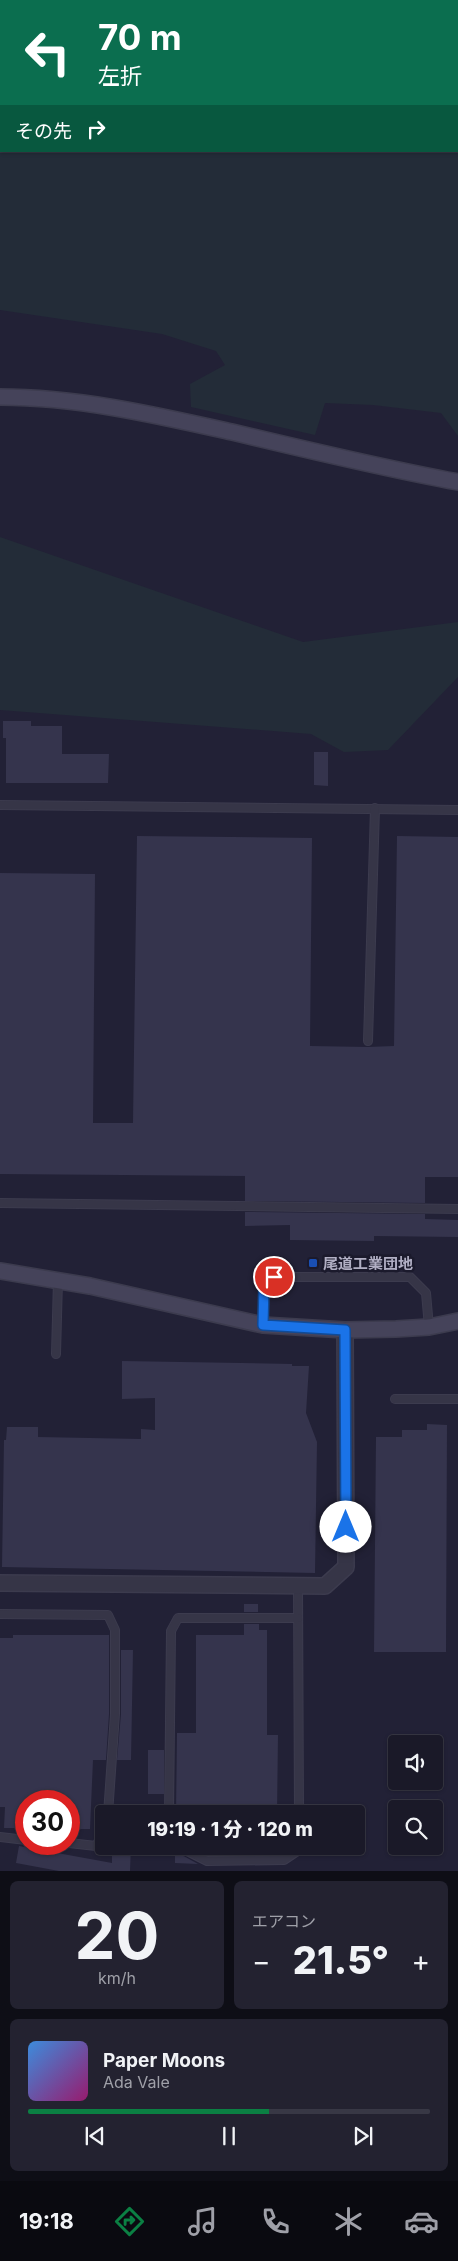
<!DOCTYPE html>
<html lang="ja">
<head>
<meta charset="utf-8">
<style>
  body { margin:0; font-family:Inter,"Noto Sans JP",sans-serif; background:#232230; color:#f1f3f6; height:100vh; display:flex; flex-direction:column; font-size:19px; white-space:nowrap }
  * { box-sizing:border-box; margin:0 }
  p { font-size:16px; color:#9fa0a8 }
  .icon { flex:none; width:28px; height:28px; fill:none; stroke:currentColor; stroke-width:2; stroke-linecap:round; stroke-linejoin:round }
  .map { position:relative; height:1871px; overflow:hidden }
  .side { display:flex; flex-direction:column; gap:10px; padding:10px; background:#0e0e16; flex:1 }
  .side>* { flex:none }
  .guide { position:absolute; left:0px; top:0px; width:459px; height:152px; box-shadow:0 1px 4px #0004,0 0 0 1px #383845; background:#0b6e4f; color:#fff; overflow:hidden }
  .tools { position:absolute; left:388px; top:1735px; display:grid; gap:10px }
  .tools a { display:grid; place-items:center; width:55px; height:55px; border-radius:5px; background:#1a1928; box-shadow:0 1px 4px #0004,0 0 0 1px #383845; font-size:25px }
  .speed { position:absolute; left:15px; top:1790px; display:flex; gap:10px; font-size:25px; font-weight:700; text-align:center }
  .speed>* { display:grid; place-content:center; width:65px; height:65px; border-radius:50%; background:#1a1928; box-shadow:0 1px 4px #0004,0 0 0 1px #383845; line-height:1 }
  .speed .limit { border:8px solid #d22; background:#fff; color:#111 }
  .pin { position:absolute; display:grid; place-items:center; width:42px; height:42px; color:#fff; margin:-21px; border:2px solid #fff; border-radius:50%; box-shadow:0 1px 5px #0007 }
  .me { position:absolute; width:55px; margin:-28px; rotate:0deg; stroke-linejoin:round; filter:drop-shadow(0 0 4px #0008) }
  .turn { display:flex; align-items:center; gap:18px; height:105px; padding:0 15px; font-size:22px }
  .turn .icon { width:65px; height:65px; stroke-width:2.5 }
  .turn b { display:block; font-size:35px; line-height:42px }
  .then { display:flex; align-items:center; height:48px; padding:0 15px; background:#0003; gap:10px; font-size:19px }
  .big { font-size:38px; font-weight:800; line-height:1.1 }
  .side .card { flex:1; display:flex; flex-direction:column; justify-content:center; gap:8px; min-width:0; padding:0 18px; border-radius:8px; background:#232230 }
  .side .dial { align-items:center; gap:0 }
  .dial b { font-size:65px; line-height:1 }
  .song { display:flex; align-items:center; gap:15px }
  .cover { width:60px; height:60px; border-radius:8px; background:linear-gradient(135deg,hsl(210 70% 55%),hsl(320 70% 35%)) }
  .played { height:5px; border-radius:2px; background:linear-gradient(90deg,#0b8043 60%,#383845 60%) }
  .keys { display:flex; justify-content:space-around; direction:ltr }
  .heat { display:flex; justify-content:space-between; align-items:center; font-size:28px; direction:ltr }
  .side .tiles { flex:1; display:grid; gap:10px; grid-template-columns:1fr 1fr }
  .card:last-child { grid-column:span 2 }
  .trip { position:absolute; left:95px; top:1805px; width:270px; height:50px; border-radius:5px; background:#1a1928; box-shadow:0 1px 4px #0004,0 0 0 1px #383845; font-weight:800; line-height:50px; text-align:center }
  .menu { display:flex; height:80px; justify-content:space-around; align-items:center; background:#0a0a10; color:#9fa0a8 }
  .menu .icon { width:35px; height:35px }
  .menu .current { color:#0b8043 }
  .menu b { font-size:22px; color:#f1f3f6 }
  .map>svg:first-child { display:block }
  .green { fill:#232c38; fill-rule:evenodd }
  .building { fill:#35344d }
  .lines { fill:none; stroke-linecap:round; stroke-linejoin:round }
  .lane-casing { stroke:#3c3b4e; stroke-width:10 }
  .street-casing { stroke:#3c3b4e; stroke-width:18 }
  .secondary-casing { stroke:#3c3b4e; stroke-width:18 }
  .lane { stroke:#363547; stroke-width:8 }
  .street { stroke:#363547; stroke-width:15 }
  .secondary { stroke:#45435a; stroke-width:15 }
  .route-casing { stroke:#114b97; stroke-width:12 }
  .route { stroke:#1a73e8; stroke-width:9 }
  .transit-dot { fill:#1a4fb4; stroke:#1b1a2c; stroke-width:2 }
  .labels { text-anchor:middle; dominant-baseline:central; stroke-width:5; stroke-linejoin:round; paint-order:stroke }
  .poi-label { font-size:15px; font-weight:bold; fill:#b1afc4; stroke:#1b1a2c; text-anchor:start }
</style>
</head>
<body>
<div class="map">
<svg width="458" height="1871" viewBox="0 0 458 1871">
  <rect width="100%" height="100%" fill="#222136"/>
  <g class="green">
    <path d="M0 0H458V436L441 413 373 405 325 403 315 435 191 407 190 384 225 365 216 351 162 334 0 310ZM1 1H458V151H1Z"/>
    <path d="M0 537 303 642 458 622V677L388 750 344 752 311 734 0 710Z"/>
  </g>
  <g class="building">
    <path d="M3 721H31V726H62V754H109L108 783H6V738H3Z"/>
    <path d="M314 752H328V786L314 785Z"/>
    <path d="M137 836 312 838 310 1046 368 1047 394 1046 397 836 458 837V1177H425V1203L245 1201V1176L0 1174V873L95 874 93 1123H133Z"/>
    <path d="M245 1212 425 1214V1219L458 1220V1237L374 1236V1241L290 1240V1225L245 1226Z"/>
    <path d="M122 1361 292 1364V1366H309L306 1413 317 1442 315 1573 2 1567 4 1440H6L7 1427H38V1437L141 1439V1429L155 1430V1398L122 1399Z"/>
    <path d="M427 1424 447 1425 446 1652H374L376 1437H402V1430H427Z"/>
    <rect x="244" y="1604" width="14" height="8"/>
    <path d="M244 1624H259V1630H267V1735H278L277 1814H176L177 1733H196V1635H244Z"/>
    <path d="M13 1635H109V1714L106 1760H93L90 1829H69V1801H26V1828H4L5 1807H0V1638H13Z"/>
    <path d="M121 1650H133L131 1760H117L121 1714Z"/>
    <rect x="148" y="1750" width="16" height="44"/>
    <path d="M19 1846 112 1863V1846H131L130 1871H59L16 1863Z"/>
    <path d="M175 1846 180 1854 198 1864 175 1863Z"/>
  </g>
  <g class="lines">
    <g class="lane-casing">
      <g id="lane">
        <path d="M0 805 458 810"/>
        <path d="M368 1041 375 808"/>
        <path d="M0 1203 458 1209"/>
        <path d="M263 1325 264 1285 274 1277H410L426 1293 429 1327"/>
        <path d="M56 1354 58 1280"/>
        <path d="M395 1399H458"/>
        <path d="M298 1585 299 1814"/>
        <path d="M0 1614 108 1615 115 1630V1714L108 1814"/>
        <path d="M169 1814 171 1631 178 1618H298"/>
        <path d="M0 1837 26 1840"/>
        <path d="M69 1843 96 1846 104 1831"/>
        <path d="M181 1846 183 1849 207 1861 284 1860 299 1850V1846"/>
      </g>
    </g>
    <g class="street-casing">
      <path id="street" d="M0 1583 325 1586 346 1567 345 1330"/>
    </g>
    <g class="secondary-casing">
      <g id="secondary">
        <path d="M0 397C78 397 156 415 232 432 307 450 382 468 458 482"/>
        <path d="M0 1271 90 1286 263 1325 345 1330 396 1329 429 1327 458 1321"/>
      </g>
    </g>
    <use href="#lane" class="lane"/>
    <use href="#street" class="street"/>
    <use href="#secondary" class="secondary"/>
  </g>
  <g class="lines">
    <g class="route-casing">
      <path id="route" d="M274 1277 264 1285 263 1325 345 1330 346 1527"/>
    </g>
    <use href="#route" class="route"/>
  </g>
  <rect class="transit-dot" x="308" y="1258" width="10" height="10" rx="2.5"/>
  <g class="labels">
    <g class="poi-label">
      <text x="323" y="1263">尾道工業団地</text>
    </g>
  </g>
</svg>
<div class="tools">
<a><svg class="icon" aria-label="sound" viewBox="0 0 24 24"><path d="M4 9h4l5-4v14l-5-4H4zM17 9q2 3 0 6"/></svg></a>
<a><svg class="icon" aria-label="search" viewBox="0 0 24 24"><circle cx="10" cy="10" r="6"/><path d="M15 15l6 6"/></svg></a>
</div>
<div class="speed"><div class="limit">30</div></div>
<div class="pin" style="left:274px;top:1277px;background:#d93025"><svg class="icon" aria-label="arrive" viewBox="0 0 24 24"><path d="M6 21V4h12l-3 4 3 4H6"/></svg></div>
<svg class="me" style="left:346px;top:1527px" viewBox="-20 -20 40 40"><circle r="19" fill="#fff"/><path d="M0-13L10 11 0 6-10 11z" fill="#1a73e8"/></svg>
<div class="trip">19:19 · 1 分 · 120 m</div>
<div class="guide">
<div class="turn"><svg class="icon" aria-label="left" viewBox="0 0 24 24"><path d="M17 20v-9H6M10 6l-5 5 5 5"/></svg><div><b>70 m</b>左折</div></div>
<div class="then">その先<svg class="icon" aria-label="right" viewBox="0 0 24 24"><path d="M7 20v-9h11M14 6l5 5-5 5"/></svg></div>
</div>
</div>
<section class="side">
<div class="tiles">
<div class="card dial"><b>20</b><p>km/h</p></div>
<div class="card"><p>エアコン</p>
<div class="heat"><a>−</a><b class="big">21.5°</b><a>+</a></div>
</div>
<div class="card">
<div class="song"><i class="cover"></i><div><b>Paper Moons</b><p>Ada Vale</p></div></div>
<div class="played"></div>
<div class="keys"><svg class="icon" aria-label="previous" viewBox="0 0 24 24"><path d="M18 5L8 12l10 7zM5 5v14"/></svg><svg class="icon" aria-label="pause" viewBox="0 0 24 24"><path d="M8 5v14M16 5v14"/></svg><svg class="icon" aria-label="next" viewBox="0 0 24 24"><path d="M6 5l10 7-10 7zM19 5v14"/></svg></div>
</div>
</div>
</section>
<nav class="menu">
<b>19:18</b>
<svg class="icon current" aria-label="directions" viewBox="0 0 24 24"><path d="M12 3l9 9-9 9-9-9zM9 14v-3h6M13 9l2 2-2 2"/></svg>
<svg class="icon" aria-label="music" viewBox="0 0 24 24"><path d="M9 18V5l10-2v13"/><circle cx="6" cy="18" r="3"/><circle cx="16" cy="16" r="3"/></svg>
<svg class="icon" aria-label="phone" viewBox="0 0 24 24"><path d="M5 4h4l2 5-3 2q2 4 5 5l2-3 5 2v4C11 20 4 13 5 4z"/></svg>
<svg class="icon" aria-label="climate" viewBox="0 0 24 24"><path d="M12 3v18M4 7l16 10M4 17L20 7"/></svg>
<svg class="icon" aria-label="car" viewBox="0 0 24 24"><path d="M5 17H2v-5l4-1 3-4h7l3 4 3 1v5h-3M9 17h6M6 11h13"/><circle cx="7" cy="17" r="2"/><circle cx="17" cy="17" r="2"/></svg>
</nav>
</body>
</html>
